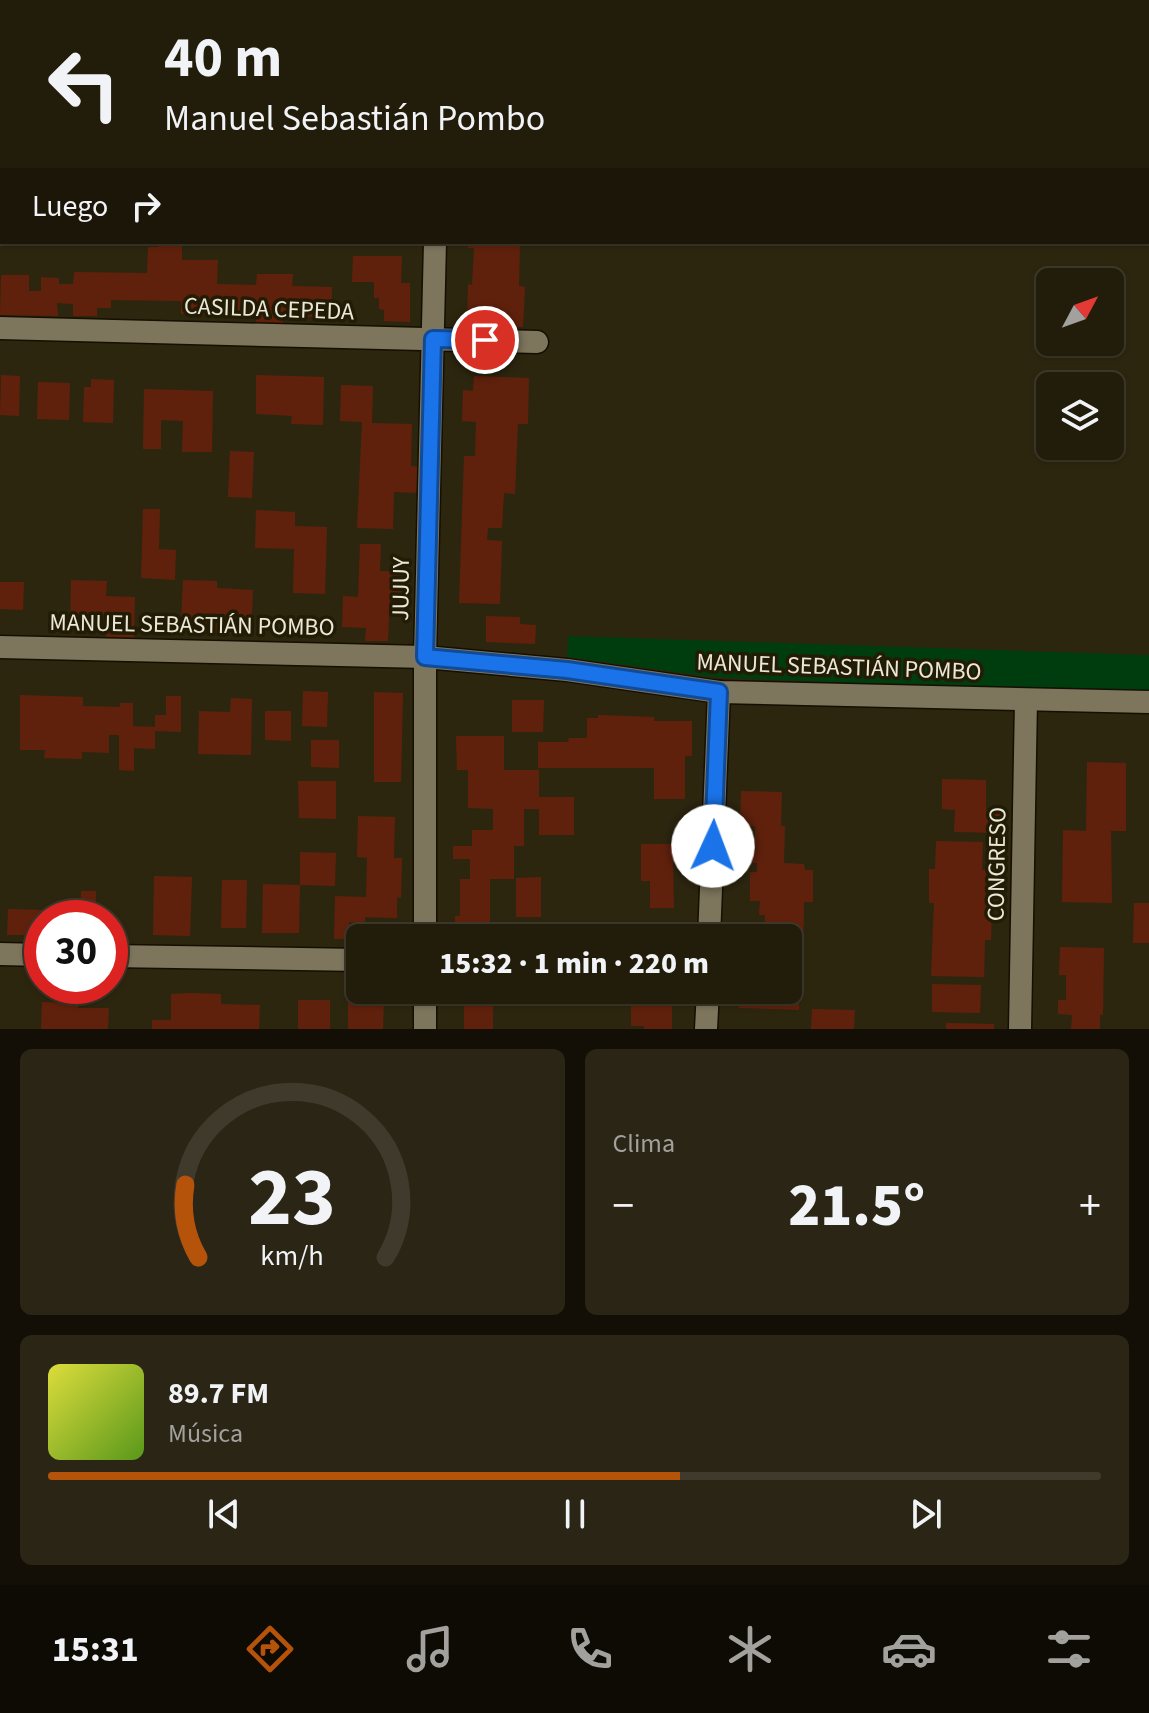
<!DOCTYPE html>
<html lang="es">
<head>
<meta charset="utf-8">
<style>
  body { margin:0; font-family:"Source Sans 3",sans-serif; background:#2a2514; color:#f1f3f6; height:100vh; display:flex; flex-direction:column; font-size:30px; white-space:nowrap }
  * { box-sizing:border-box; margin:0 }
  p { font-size:26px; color:#a2a19d }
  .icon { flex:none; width:44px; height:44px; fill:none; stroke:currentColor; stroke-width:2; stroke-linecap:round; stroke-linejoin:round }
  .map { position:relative; height:1029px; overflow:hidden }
  .panel { display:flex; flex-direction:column; gap:20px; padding:20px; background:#130f06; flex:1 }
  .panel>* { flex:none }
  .hud { position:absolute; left:0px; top:0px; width:1150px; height:244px; box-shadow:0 2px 6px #0004,0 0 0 2px #3f3a2c; background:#221c0b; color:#f1f3f6; overflow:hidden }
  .needle { width:52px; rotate:49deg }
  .buttons { position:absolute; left:1036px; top:268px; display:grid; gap:16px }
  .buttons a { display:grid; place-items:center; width:88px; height:88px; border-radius:12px; background:#221c0b; box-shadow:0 2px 6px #0004,0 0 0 2px #3f3a2c; font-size:40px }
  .speed { position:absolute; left:24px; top:900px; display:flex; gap:16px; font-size:40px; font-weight:700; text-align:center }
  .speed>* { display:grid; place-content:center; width:104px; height:104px; border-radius:50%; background:#221c0b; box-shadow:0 2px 6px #0004,0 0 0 2px #3f3a2c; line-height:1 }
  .speed .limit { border:12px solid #d22; background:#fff; color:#111 }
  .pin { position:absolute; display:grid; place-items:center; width:68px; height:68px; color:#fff; margin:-34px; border:4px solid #fff; border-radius:50%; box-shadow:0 2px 8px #0007 }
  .me { position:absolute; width:88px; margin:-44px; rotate:2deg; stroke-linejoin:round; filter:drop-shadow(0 0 6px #0008) }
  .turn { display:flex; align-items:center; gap:28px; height:168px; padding:0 32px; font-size:36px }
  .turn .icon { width:104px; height:104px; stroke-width:2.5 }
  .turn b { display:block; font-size:56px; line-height:68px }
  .then { display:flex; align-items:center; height:76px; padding:0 32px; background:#0003; gap:16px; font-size:30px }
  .big { font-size:60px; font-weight:800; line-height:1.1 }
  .panel .widget { flex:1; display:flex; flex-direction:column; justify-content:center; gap:12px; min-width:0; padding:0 28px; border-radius:12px; background:#2a2514 }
  .panel .dial { align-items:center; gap:0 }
  .dial svg { height:208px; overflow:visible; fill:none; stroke:#3f3a2c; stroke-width:7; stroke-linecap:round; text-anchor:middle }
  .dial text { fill:#f1f3f6; stroke:none }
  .song { display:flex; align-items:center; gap:24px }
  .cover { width:96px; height:96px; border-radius:12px; background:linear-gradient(135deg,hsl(60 70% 55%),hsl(90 70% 35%)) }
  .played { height:8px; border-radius:4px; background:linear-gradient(90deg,#b45309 60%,#3f3a2c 60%) }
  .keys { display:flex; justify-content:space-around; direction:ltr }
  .heat { display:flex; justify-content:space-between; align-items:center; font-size:44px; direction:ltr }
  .panel .tiles { flex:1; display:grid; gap:20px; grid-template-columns:1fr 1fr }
  .widget:last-child { grid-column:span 2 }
  .trip { position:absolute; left:346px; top:924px; width:456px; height:80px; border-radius:12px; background:#221c0b; box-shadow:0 2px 6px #0004,0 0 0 2px #3f3a2c; font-weight:800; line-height:80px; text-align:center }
  .tab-bar { display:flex; height:128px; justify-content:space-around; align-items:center; background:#0e0b04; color:#a2a19d }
  .tab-bar .icon { width:56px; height:56px }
  .tab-bar .active { color:#b45309 }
  .tab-bar b { font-size:36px; color:#f1f3f6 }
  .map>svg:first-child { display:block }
  .green { fill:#003d0e }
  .building { fill:#60210c }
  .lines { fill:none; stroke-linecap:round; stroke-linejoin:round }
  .street-casing { stroke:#150f00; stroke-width:25 }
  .street { stroke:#7d755c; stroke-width:22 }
  .route-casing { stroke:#114b97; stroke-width:20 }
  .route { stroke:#1a73e8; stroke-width:14 }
  .labels { text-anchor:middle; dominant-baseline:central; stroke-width:7; stroke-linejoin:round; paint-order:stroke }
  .street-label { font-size:24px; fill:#ebe7d9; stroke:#231c05 }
</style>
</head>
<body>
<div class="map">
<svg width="1149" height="1029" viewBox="0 0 1149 1029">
  <rect width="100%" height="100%" fill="#2d260f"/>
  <path class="green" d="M568 636 1149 655V693L1028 691 713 677 567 657Z"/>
  <g class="building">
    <path d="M158 242H182V260H218L217 284 256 285 257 274H293L292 286 332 287 331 317 283 316V325H256V315L181 314V301L111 300V308H97V316H73V304L57 303 58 316 0 315 1 275H29V291H41V277L59 278V284H73L74 272 147 273 148 247H158Z"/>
    <path d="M469 242H520L519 286 525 287 523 327 467 325 468 284 472 285 474 248H468Z"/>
    <path d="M353 256H402L401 283H410V322L384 321V310L379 309V298H374V282H352Z"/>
    <path d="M1 375 20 376 19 416 0 415Z"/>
    <path d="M256 375 324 377 323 425 291 424 292 416 256 414Z"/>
    <path d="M474 376 529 378 528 424H518L515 494 504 493 502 528H488L487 540 502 541 500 604 459 603 464 456H475L476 422 462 421 463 390 473 391Z"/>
    <path d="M91 379 114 380 113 423 83 422 84 387H91Z"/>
    <path d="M38 382 70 383 69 420 37 419Z"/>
    <path d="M341 385 373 386 372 423 412 424 411 466 419 467 418 493 394 492 393 529 357 528 362 422 340 421Z"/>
    <path d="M144 389 213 391 212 452H182L183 421 161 420V449H143Z"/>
    <path d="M230 451 254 452 252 498 228 497Z"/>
    <path d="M143 509H160L159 549 176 550 175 580 141 578Z"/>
    <path d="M256 510 295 512V526L327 527 325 594 293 593 294 549 255 548Z"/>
    <path d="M360 544H381L380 571 410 572 409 599 390 598 388 641H365L366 628 342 627 343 596 358 597Z"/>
    <path d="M71 580 107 581 106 596 135 597 134 638 106 637V618H93V628L70 627Z"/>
    <path d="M183 580 217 581V588L253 590 251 635 215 633V623L181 622Z"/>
    <path d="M0 582H24L23 610 0 609Z"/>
    <path d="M486 616 520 617V624L536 625 535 644 486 642Z"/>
    <path d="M303 691 328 692 327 727 302 726Z"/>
    <path d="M374 692 403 693 401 782H374Z"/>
    <path d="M20 695 83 697V706L120 707V703H133V726L155 727V715H166V696H181V732L155 731V749L134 748V771L119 770V735H109V753L82 752V759L44 758 45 750H20Z"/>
    <path d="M231 698 252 699 251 755 198 754 199 711 230 712Z"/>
    <path d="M512 700H544L543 732H512Z"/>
    <path d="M265 711H291V741L265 740Z"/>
    <path d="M598 715 654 717V721H692V756H685V799H654V768H538V742H568L569 738H587V718H598Z"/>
    <path d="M456 736H504V770H539V797H574V835H539V809H524V846H514V879H490V938H463V927L455 928V916H460V879H470V859H453V846H472V830H493V809L468 808V770H457Z"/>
    <path d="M311 740H339V768L311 767Z"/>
    <path d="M1087 762 1126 763V831H1111L1112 903 1062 902 1063 830 1086 831Z"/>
    <path d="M942 779 986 780V810L1000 811 999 833 954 832 955 810 942 809Z"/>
    <path d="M298 781H336V819L299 818Z"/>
    <path d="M741 791 782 792 781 826H785L784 863 804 864 805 870H813V902H804L803 972H800L799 1010 739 1008V990H788V938H772V935H764L765 915H759L760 901H750V872H757V863L745 862V852H755V826H740Z"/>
    <path d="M358 816 395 817 394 858H402L401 898 397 897V918L365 917V923L349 922V939H334L335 896 366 897 367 858 357 857Z"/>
    <path d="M936 841 983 842 982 870H986L985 904 992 905 991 940H985L984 977 931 976 934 903H929V869H935Z"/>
    <path d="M641 844H690V857L673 856 674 908H650V881H641Z"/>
    <path d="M300 852 336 853 335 886 300 885Z"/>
    <path d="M154 876 192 877 190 936 153 935Z"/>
    <path d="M541 877V917H516V878Z"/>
    <path d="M222 880H247L246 928H221Z"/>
    <path d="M263 884 300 885 299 933H262Z"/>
    <path d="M81 891H96V909H109V918H80Z"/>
    <path d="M1134 903H1149V943H1133Z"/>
    <path d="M8 909 46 910 45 918H42V935H7Z"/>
    <path d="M1060 947 1104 948 1103 1015H1100V1029H1071L1072 1015 1058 1014V1000H1066V975H1059Z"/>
    <path d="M932 984 981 985 980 1013 932 1012Z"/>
    <path d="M658 990V1000H672V1029H644V1026H631V999H644V991Z"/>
    <path d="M192 993 221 994V1004L260 1005 259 1029H152V1020H171V994Z"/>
    <rect x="298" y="1000" width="32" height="29"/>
    <path d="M348 1000 384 1001 383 1029H348Z"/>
    <rect x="464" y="1000" width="29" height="29"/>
    <path d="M42 1002 78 1003V1008H109L108 1029H41Z"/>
    <path d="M812 1009 855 1010 854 1029H811Z"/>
    <path d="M946 1023 994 1024V1029H946Z"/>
  </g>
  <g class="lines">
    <g class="street-casing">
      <g id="street">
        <path d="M439 2V0"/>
        <path d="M0 18H2"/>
        <path d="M0 328 537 342"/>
        <path d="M0 647 425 657 567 670 719 692 1149 702"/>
        <path d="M425 938V657L435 242"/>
        <path d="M709 938 719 692"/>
        <path d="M0 954 42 955"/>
        <path d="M110 956 360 960"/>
        <path d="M425 990V1029"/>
        <path d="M706 1029 708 990"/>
        <path d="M1020 1029 1026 700"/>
      </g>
    </g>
    <use href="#street" class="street"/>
  </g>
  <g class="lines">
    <g class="route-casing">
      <path id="route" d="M485 340 433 339 425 657 567 670 719 692 713 846"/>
    </g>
    <use href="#route" class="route"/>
  </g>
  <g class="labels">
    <g class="street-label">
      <text transform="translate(269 309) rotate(2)">CASILDA CEPEDA</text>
      <text transform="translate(401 589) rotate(-89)">JUJUY</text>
      <text transform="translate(192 625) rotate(1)">MANUEL SEBASTIÁN POMBO</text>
      <text transform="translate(839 667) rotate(2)">MANUEL SEBASTIÁN POMBO</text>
      <text transform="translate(997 864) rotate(-89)">CONGRESO</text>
    </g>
  </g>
</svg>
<div class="buttons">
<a><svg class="needle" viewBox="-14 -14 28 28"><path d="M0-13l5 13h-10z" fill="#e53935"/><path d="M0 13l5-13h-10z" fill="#a2a19d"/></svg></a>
<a><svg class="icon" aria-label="layers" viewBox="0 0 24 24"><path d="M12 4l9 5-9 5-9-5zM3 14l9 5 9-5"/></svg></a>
</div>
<div class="speed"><div class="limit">30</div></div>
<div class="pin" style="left:485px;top:340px;background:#d93025"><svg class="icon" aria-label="arrive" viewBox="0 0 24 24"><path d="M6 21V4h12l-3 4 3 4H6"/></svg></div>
<svg class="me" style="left:713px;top:846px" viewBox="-20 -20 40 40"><circle r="19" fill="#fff"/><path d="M0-13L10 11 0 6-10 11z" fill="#1a73e8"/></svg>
<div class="trip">15:32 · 1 min · 220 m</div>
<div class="hud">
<div class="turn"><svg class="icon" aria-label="left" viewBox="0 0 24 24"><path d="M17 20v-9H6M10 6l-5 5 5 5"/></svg><div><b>40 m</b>Manuel Sebastián Pombo</div></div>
<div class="then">Luego<svg class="icon" aria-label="right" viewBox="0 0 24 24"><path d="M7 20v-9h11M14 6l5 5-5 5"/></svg></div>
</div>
</div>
<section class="panel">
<div class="tiles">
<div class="widget dial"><svg viewBox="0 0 100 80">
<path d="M14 69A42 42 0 1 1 86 69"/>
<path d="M14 69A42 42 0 0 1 9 41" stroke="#b45309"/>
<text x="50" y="56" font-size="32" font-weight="700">23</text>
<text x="50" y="72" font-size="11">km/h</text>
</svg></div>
<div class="widget"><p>Clima</p>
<div class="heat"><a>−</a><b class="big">21.5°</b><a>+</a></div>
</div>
<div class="widget">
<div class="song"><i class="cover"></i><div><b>89.7 FM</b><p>Música</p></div></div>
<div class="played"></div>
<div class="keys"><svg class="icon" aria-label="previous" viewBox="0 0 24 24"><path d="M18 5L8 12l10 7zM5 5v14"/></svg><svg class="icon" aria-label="pause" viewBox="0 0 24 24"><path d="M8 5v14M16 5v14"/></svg><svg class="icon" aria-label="next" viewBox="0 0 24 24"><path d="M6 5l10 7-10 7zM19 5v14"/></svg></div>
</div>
</div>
</section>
<nav class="tab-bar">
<b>15:31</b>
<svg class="icon active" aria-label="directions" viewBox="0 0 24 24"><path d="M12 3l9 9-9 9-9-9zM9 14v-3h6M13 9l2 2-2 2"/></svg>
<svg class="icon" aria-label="music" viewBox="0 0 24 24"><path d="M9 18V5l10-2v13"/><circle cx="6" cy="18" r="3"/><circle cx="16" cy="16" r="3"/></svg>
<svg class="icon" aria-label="phone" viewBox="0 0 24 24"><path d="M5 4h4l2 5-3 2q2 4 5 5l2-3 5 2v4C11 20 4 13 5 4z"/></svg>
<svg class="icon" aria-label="climate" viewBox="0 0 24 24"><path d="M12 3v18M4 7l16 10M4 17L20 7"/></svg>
<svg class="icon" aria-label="car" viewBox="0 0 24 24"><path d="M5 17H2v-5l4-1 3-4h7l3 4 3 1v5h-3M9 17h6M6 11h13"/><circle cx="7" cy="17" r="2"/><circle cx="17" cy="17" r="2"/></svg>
<svg class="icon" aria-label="filters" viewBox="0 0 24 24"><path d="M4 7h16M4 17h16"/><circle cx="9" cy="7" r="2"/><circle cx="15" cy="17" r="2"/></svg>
</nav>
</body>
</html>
